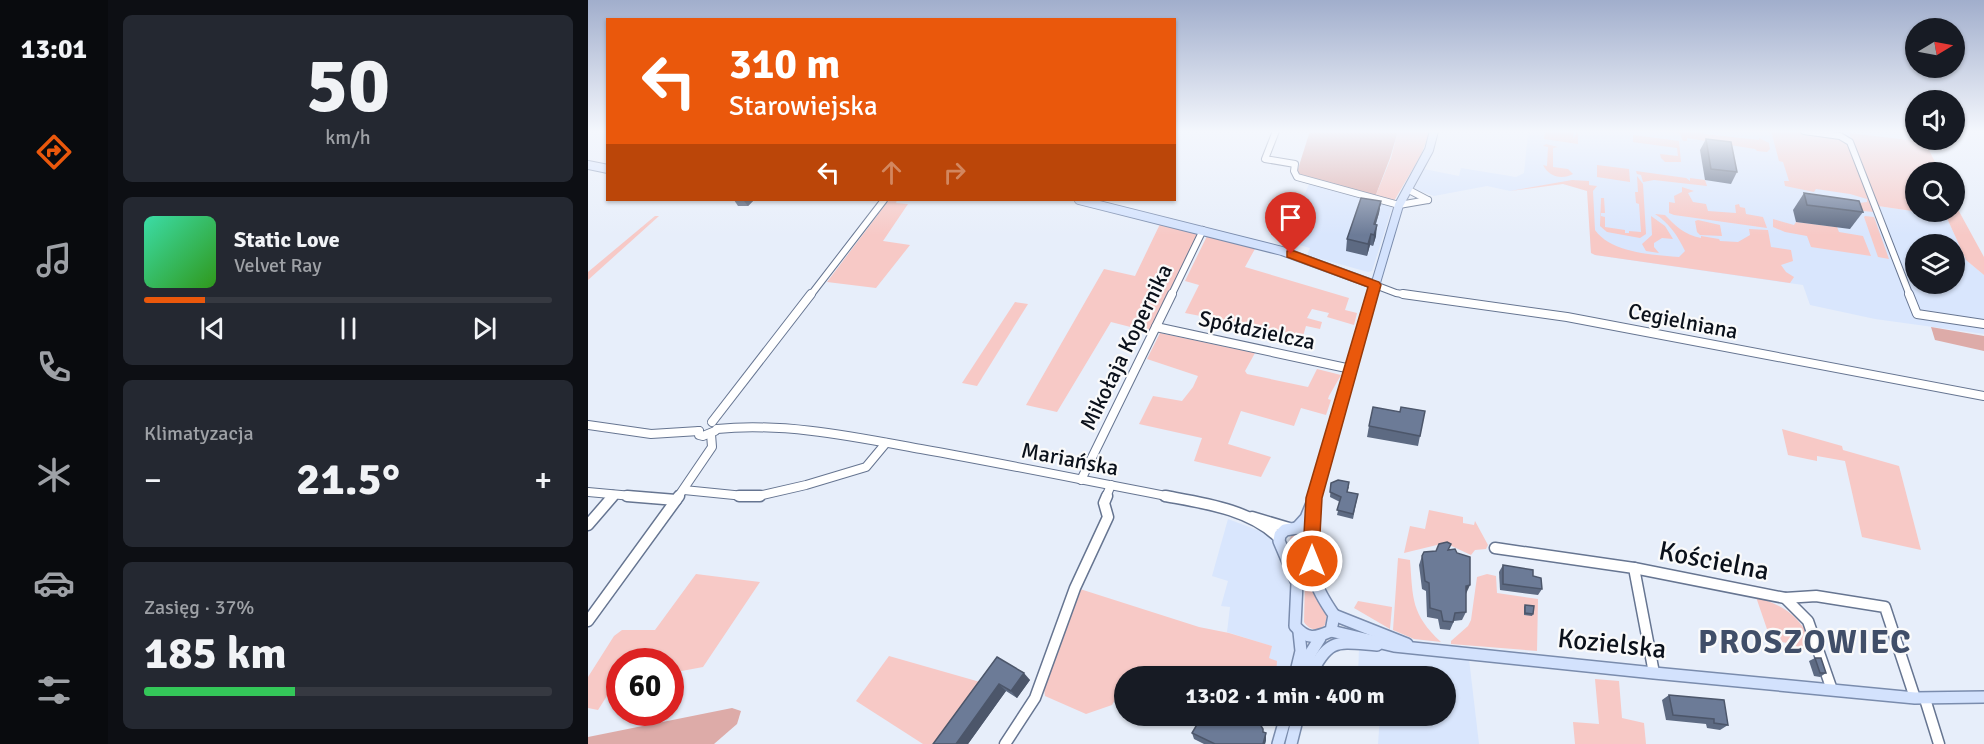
<!DOCTYPE html>
<html lang="pl">
<head>
<meta charset="utf-8">
<style>
  body { margin:0; font-family:Signika,sans-serif; background:#242831; color:#f1f3f6; height:100vh; display:flex; flex-direction:column; font-size:22px; white-space:nowrap }
  * { box-sizing:border-box; margin:0 }
  p { font-size:20px; color:#9ea1a6 }
  .icon { flex:none; width:33px; height:33px; fill:none; stroke:currentColor; stroke-width:2; stroke-linecap:round; stroke-linejoin:round }
  .map { position:relative; flex:1; overflow:hidden }
  .details { display:flex; flex-direction:column; gap:15px; padding:15px; background:#0d0f14; width:480px }
  .details>* { flex:none }
  .guide { position:absolute; left:18px; top:18px; width:570px; height:183px; border-radius:0px; box-shadow:0 2px 4px #0004; background:#ea580c; color:#fff; overflow:hidden }
  .needle { width:39px; rotate:80deg }
  .tools { position:absolute; left:1317px; top:18px; display:grid; gap:12px }
  .tools a { display:grid; place-items:center; width:60px; height:60px; border-radius:50%; background:#171b24; box-shadow:0 2px 4px #0004; font-size:30px }
  .speed { position:absolute; left:18px; top:648px; display:flex; gap:12px; font-size:30px; font-weight:700; text-align:center }
  .speed>* { display:grid; place-content:center; width:78px; height:78px; border-radius:50%; background:#171b24; box-shadow:0 2px 4px #0004; line-height:1 }
  .speed .limit { border:9px solid #d22; background:#fff; color:#111 }
  .pin { position:absolute; display:grid; place-items:center; width:51px; height:51px; color:#fff; margin:-62px -26px; border-radius:50% 50% 50% 0; rotate:-45deg; box-shadow:0 0 6px #0007 }
  .pin .icon { rotate:45deg }
  .me { position:absolute; width:66px; margin:-33px; rotate:0deg; stroke-linejoin:round; filter:drop-shadow(0 0 4px #0008) }
  .turn { display:flex; align-items:center; gap:21px; height:126px; padding:0 24px; font-size:27px }
  .turn .icon { width:78px; height:78px; stroke-width:2.5 }
  .turn b { display:block; font-size:42px; line-height:51px }
  .lanes { display:flex; align-items:center; height:57px; padding:0 24px; background:#0003; justify-content:center; gap:30px; direction:ltr }
  .lanes .off { opacity:.35 }
  .big { font-size:45px; font-weight:700; line-height:1.1 }
  .details .card { flex:1; display:flex; flex-direction:column; justify-content:center; gap:9px; min-width:0; padding:0 21px; border-radius:9px; background:#242831 }
  .details .dial { align-items:center; gap:0 }
  .dial b { font-size:78px; line-height:1 }
  .song { display:flex; align-items:center; gap:18px }
  .cover { width:72px; height:72px; border-radius:9px; background:linear-gradient(135deg,hsl(160 70% 55%),hsl(110 70% 35%)) }
  .played { height:6px; border-radius:3px; background:linear-gradient(90deg,#ea580c 15%,#363941 15%) }
  .keys { display:flex; justify-content:space-around; direction:ltr }
  .heat { display:flex; justify-content:space-between; align-items:center; font-size:33px; direction:ltr }
  .charge { height:9px; border-radius:4px; background:linear-gradient(90deg,#34c759 37%,#363941 0) }
  .trip { position:absolute; left:526px; top:666px; width:342px; height:60px; border-radius:30px; background:#171b24; box-shadow:0 2px 4px #0004; font-weight:700; line-height:60px; text-align:center }
  main { display:flex; flex:1; min-height:0 }
  .tab-bar { display:flex; flex-direction:column; width:108px; justify-content:space-around; align-items:center; background:#090b0e; color:#9ea1a6 }
  .tab-bar .icon { width:42px; height:42px }
  .tab-bar .selected { color:#ea580c }
  .tab-bar b { font-size:27px; color:#f1f3f6 }
  .map>svg:first-child { display:block }
  .built { fill:#d9e6fd; fill-rule:evenodd }
  .green { fill:#f7c9c6 }
  .forest { fill:#ddaba8 }
  .lines { fill:none; stroke-linecap:round; stroke-linejoin:round }
  .minor-far2-casing { stroke:#667591; stroke-width:8 }
  .minor-far1-casing { stroke:#667591; stroke-width:10 }
  .minor-casing { stroke:#667591; stroke-width:13 }
  .major-far2-casing { stroke:#7a8cad; stroke-width:10 }
  .major-far1-casing { stroke:#7a8cad; stroke-width:12 }
  .major-casing { stroke:#7a8cad; stroke-width:14 }
  .minor-far2 { stroke:#fff; stroke-width:6 }
  .minor-far1 { stroke:#fff; stroke-width:8 }
  .minor { stroke:#fff; stroke-width:10 }
  .major-far2 { stroke:#d3e2fd; stroke-width:8 }
  .major-far1 { stroke:#d3e2fd; stroke-width:9 }
  .major { stroke:#d3e2fd; stroke-width:11 }
  .wall { fill:#5d6a82 }
  .shaded-wall { fill:#4c566a }
  .building { fill:#6c7b97; stroke:#4c566a; stroke-width:1.5 }
  .route { fill:#ea580c; stroke:#983908; stroke-width:1.5 }
  .labels { text-anchor:middle; dominant-baseline:central; stroke-width:4.5; stroke-linejoin:round; paint-order:stroke }
  .street-label { font-size:22px; fill:#0b111b; stroke:#fafafa }
  .near-street-label { font-size:27px; fill:#0b111b; stroke:#fafafa }
  .near-district-label { font-size:33px; font-weight:bold; letter-spacing:1.5px; fill:#404e68; stroke:#fafafa }
</style>
</head>
<body>
<main>
<nav class="tab-bar">
<b>13:01</b>
<svg class="icon selected" aria-label="directions" viewBox="0 0 24 24"><path d="M12 3l9 9-9 9-9-9zM9 14v-3h6M13 9l2 2-2 2"/></svg>
<svg class="icon" aria-label="music" viewBox="0 0 24 24"><path d="M9 18V5l10-2v13"/><circle cx="6" cy="18" r="3"/><circle cx="16" cy="16" r="3"/></svg>
<svg class="icon" aria-label="phone" viewBox="0 0 24 24"><path d="M5 4h4l2 5-3 2q2 4 5 5l2-3 5 2v4C11 20 4 13 5 4z"/></svg>
<svg class="icon" aria-label="climate" viewBox="0 0 24 24"><path d="M12 3v18M4 7l16 10M4 17L20 7"/></svg>
<svg class="icon" aria-label="car" viewBox="0 0 24 24"><path d="M5 17H2v-5l4-1 3-4h7l3 4 3 1v5h-3M9 17h6M6 11h13"/><circle cx="7" cy="17" r="2"/><circle cx="17" cy="17" r="2"/></svg>
<svg class="icon" aria-label="filters" viewBox="0 0 24 24"><path d="M4 7h16M4 17h16"/><circle cx="9" cy="7" r="2"/><circle cx="15" cy="17" r="2"/></svg>
</nav>
<section class="details">
<div class="card dial"><b>50</b><p>km/h</p></div>
<div class="card">
<div class="song"><i class="cover"></i><div><b>Static Love</b><p>Velvet Ray</p></div></div>
<div class="played"></div>
<div class="keys"><svg class="icon" aria-label="previous" viewBox="0 0 24 24"><path d="M18 5L8 12l10 7zM5 5v14"/></svg><svg class="icon" aria-label="pause" viewBox="0 0 24 24"><path d="M8 5v14M16 5v14"/></svg><svg class="icon" aria-label="next" viewBox="0 0 24 24"><path d="M6 5l10 7-10 7zM19 5v14"/></svg></div>
</div>
<div class="card"><p>Klimatyzacja</p>
<div class="heat"><a>−</a><b class="big">21.5°</b><a>+</a></div>
</div>
<div class="card"><p>Zasięg · 37%</p><b class="big">185 km</b><div class="charge"></div></div>
</section>
<div class="map">
<svg width="1396" height="744" viewBox="0 0 1396 744">
  <rect width="100%" height="100%" fill="#e7eefa"/>
  <g class="built">
    <path d="M944 131H1261L1290 206 1358 216 1378 260 1396 275V334L1287 319 1222 305 1215 285 1007 255 1003 253 1002 241V190L977 182 922 191 899 186 846 196 826 189 836 169 871 176 873 168 928 177 936 173 940 133H944ZM1328 244H1366V284H1328Z"/>
    <path d="M722 182 805 205 784 271 780 272 719 255 722 248 711 245 708 252 693 247Z"/>
    <path d="M640 519 677 533 687 542 692 558 702 573 706 590 708 640 700 676H675L683 646 639 632 642 607 633 606 640 581 624 576Z"/>
    <path d="M771 648 881 659 891 744H790L792 716H858V676H770Z"/>
  </g>
  <g class="green">
    <path d="M810 131H842L833 155 806 201 787 197 803 158Z"/>
    <path d="M957 131H986L985 139 990 131V144L956 139Z"/>
    <path d="M1082 131H1112L1117 134 1171 140V138L1181 143 1182 149 1179 152 1169 151 1167 149 1099 138V141H1095L1092 134Z"/>
    <path d="M1183 131C1209 131 1237 131 1260 143L1286 212 1275 211 1271 203 1279 202V199L1262 194 1228 189 1226 192 1197 186 1196 181H1201L1195 162 1191 161Z"/>
    <path d="M1261 133 1337 142 1352 172H1328V212H1366L1367 204 1396 257V275L1378 260 1358 216 1290 206Z"/>
    <path d="M1045 135 1091 141 1093 162H1077L1073 158 1072 154 1090 156 1089 148 1045 142Z"/>
    <path d="M958 144 970 147 965 148V167L980 169 985 174C974 180 961 177 955 165L959 166 960 147 955 146Z"/>
    <path d="M1009 165 1041 169 1042 182 1009 177Z"/>
    <path d="M1048 171 1098 178 1102 181V178L1117 180 1119 186 1066 180 1055 182 1053 175 1049 174Z"/>
    <path d="M1049 176 1055 184 1058 234 1052 238 1019 232 1012 226 1013 198H1016L1017 213H1013V216L1017 217V227L1037 230V233H1041V231L1053 232 1051 204 1048 203 1047 192H1050Z"/>
    <path d="M984 180 1001 181V185L1009 186 1005 191 1007 230C1023 253 1066 255 1091 257L1097 251C1090 236 1081 223 1067 214L1077 215C1087 225 1096 235 1113 238V236L1131 239 1132 241 1150 242 1162 235 1161 229 1180 230 1183 247 1203 250 1205 261 1193 265 1198 272 1206 277 1202 283 1007 255 1003 253 999 191 975 184 922 191Z"/>
    <path d="M1094 187 1106 191 1100 193 1105 202 1118 204 1120 211 1148 213 1147 205 1151 204 1152 207 1157 208 1158 214 1175 217 1179 228 1086 215 1081 213V202L1087 203 1086 196 1094 192Z"/>
    <path d="M301 200H309L308 203 320 204 295 241 322 245 288 288 239 282Z"/>
    <path d="M67 216H71L0 280V272Z"/>
    <path d="M1063 216 1077 226 1085 239 1074 238 1066 243V247L1071 253 1058 251 1054 244 1064 235Z"/>
    <path d="M1277 216 1286 217 1301 259 1290 257 1276 217Z"/>
    <path d="M1185 219 1206 225 1208 222 1249 227 1251 232 1275 236 1283 256 1223 247 1219 236 1197 232 1185 227Z"/>
    <path d="M1110 220 1132 225 1134 236 1112 235 1109 232 1107 221Z"/>
    <path d="M573 222 610 233 562 332 523 322 469 412 438 405 516 269 547 276Z"/>
    <path d="M620 234 668 247 657 267 761 298 757 310 769 313 766 325 739 317 741 313 724 309 719 318 734 322 732 329 718 326 715 336 597 313 611 285 597 281Z"/>
    <path d="M427 302 440 304 389 386 374 383Z"/>
    <path d="M572 333 667 353 657 371 659 374 720 387 729 369 753 375 741 396 740 399 743 400 738 415 713 408 706 426 653 411 640 444 683 457 673 477 606 461 614 438 551 424 565 396 594 401 605 387 610 376 559 359Z"/>
    <path d="M1194 429 1254 446 1255 450 1311 466 1333 550 1274 537 1257 461 1229 456V461L1200 455Z"/>
    <path d="M841 510 875 517V523L886 525 887 521 900 545 898 549 887 550 883 555 857 543 816 553 822 526 837 529Z"/>
    <path d="M712 533 719 537C723 549 717 563 719 576 722 592 732 602 739 615L737 625C729 632 721 630 716 622L717 580 710 563 699 547 703 536Z"/>
    <path d="M810 558 822 560C825 599 823 614 853 642L826 639 805 630Z"/>
    <path d="M108 574 172 582 115 667 83 673 82 662H32L31 677 10 710 0 708V677L26 636 34 630H67Z"/>
    <path d="M899 574 908 576 909 593 950 599 949 651 863 644V641L880 626 883 620 889 577Z"/>
    <path d="M492 589 611 627 641 633 684 646 681 658 689 661 688 676H537V689L534 687 524 705 498 714 457 696 456 689Z"/>
    <path d="M1168 597C1202 607 1215 621 1229 652 1213 651 1208 644 1194 642L1191 635 1180 632Z"/>
    <path d="M770 601 804 607 802 629 766 608Z"/>
    <path d="M301 656 392 682 348 744H335L268 701Z"/>
    <path d="M1007 679 1031 681 1034 718 1056 723 1058 744H987L985 722 1011 724Z"/>
  </g>
  <g class="forest">
    <path d="M722 131H810L802 158 787 197 711 175 709 172Z"/>
    <path d="M1343 327 1396 336V351L1347 340Z"/>
    <path d="M144 708 153 711 149 724 126 744H0V737Z"/>
  </g>
  <g class="lines">
    <g class="minor-far2-casing">
      <g id="minor-far2">
        <path d="M688 131 677 159 707 164 706 171 709 177 811 205 840 200"/>
        <path d="M1216 131 1252 136 1262 142 1322 296"/>
        <path d="M819 189 840 200"/>
        <path d="M787 285 808 293 826 296"/>
        <path d="M222 296 296 200"/>
        <path d="M583 296 615 230"/>
      </g>
    </g>
    <g class="minor-far1-casing">
      <g id="minor-far1">
        <path d="M815 294 979 317 1396 396"/>
        <path d="M1321 294 1329 314 1396 324"/>
        <path d="M568 327 763 369"/>
        <path d="M124 422 223 294"/>
        <path d="M0 425 63 434 111 431"/>
        <path d="M129 429C196 422 267 437 333 449 417 464 500 481 584 497"/>
        <path d="M111 431V435L115 436 127 431"/>
        <path d="M493 480 584 294"/>
        <path d="M96 490 166 497 218 485 278 467 298 443"/>
        <path d="M0 492 55 497"/>
        <path d="M90 497 124 447 123 434"/>
        <path d="M518 497 523 485"/>
      </g>
    </g>
    <g class="minor-casing">
      <g id="minor">
        <path d="M39 496 88 500"/>
        <path d="M151 496H172"/>
        <path d="M577 496C615 503 662 509 691 538"/>
        <path d="M664 517 701 528"/>
        <path d="M0 525 25 496"/>
        <path d="M907 548 1046 568 1066 673"/>
        <path d="M1046 568 1197 598 1220 621 1244 690"/>
        <path d="M1197 598 1228 596 1297 607 1327 698"/>
        <path d="M0 621 91 496"/>
        <path d="M1337 699 1351 744"/>
        <path d="M417 744 447 698 487 588 520 517 516 503 519 496"/>
      </g>
    </g>
    <g class="major-far2-casing">
      <g id="major-far2">
        <path d="M0 165 20 169"/>
        <path d="M491 200 694 251 787 285"/>
        <path d="M784 296 811 205 841 150 846 131"/>
      </g>
    </g>
    <g class="major-far1-casing">
      <path id="major-far1" d="M726 497 784 294"/>
    </g>
    <g class="major-casing">
      <g id="major">
        <path d="M709 528 718 518 727 496"/>
        <path d="M709 528 718 530 727 539C724 577 724 583 746 615L743 631C727 638 719 640 707 626L709 583 691 541 692 535 697 530Z"/>
        <path d="M724 534 726 501"/>
        <path d="M746 615 819 644"/>
        <path d="M743 631 806 646 1066 673 1327 698 1396 697"/>
        <path d="M707 676 713 651 711 632"/>
        <path d="M718 676 722 654 732 638"/>
        <path d="M722 676C741 637 749 642 789 645"/>
        <path d="M690 744 698 716"/>
        <path d="M703 744 710 716"/>
      </g>
    </g>
    <use href="#minor-far2" class="minor-far2"/>
    <use href="#minor-far1" class="minor-far1"/>
    <use href="#minor" class="minor"/>
    <use href="#major-far2" class="major-far2"/>
    <use href="#major-far1" class="major-far1"/>
    <use href="#major" class="major"/>
  </g>
  <g class="wall">
    <path d="M1118 139 1149 172 1143 184 1117 180 1112 150Z"/>
    <path d="M1216 193 1275 212 1262 229 1208 222 1205 210Z"/>
    <path d="M146 200H166L160 206H150Z"/>
    <path d="M793 201 791 213 788 224V236L785 246 782 245 779 256 758 251 759 239Z"/>
    <path d="M781 426 832 436 830 446 779 437Z"/>
    <path d="M743 483 761 487 759 492 770 494 765 519 749 515 752 502 742 497Z"/>
    <path d="M860 550 878 594V612L874 620 866 621 862 630 852 629 850 619 839 617 838 591 834 589 831 565 834 556Z"/>
    <path d="M915 565 945 576 954 589 950 595 912 590 911 572Z"/>
    <path d="M937 605 945 614 944 616 936 615V607Z"/>
    <path d="M409 657 442 680 429 698 418 691 380 744H345Z"/>
    <path d="M1227 658 1238 673 1232 677 1226 676 1221 661Z"/>
    <path d="M1081 695 1140 725 1132 730 1119 728 1118 724 1078 720 1074 700Z"/>
    <path d="M604 733H678V740L677 744H616L606 739Z"/>
  </g>
  <g class="shaded-wall">
    <path d="M157 200H166L160 206 156 201Z"/>
    <path d="M793 201 791 213 784 235 786 224Z"/>
    <path d="M789 225 788 236 785 246 786 235Z"/>
    <path d="M783 234 782 245 779 256 780 244Z"/>
    <path d="M882 585 878 594V586Z"/>
    <path d="M436 673 442 680 429 698 423 691Z"/>
    <path d="M411 684 418 691 380 744H368Z"/>
    <path d="M678 733V740L677 744H675Z"/>
  </g>
  <g class="building">
    <path d="M1118 139 1143 142 1149 172 1123 169Z"/>
    <path d="M1216 193 1271 201 1275 212 1219 205Z"/>
    <path d="M773 198 793 201 786 224 789 225 786 235 783 234 780 244 759 239Z"/>
    <path d="M785 407 812 412 813 407 837 411 832 436 781 426Z"/>
    <path d="M750 480 761 482 759 492 770 494 765 514 749 510 753 497 742 492 743 483Z"/>
    <path d="M859 542 863 544 860 550 867 549 869 553 882 557V585L878 586V612L867 613 865 622 855 621 853 611 842 608 841 583 837 581 834 556 836 552 848 551 851 544Z"/>
    <path d="M915 565 945 570V576L953 578 954 589 915 584Z"/>
    <path d="M937 605 946 606 945 614 937 613Z"/>
    <path d="M409 657 436 673 423 691 411 684 368 744H345Z"/>
    <path d="M1227 658H1233L1238 673H1232Z"/>
    <path d="M1081 695 1136 700 1140 725 1126 723V719L1085 715Z"/>
    <path d="M614 716H638L652 722 654 716H667L675 729V732L678 733 675 744H627L604 733Z"/>
  </g>
  <linearGradient id="sky" x2="0" y2="1"><stop stop-color="#a1aecc"/><stop offset="0.56" stop-color="#f4f7fd"/><stop offset="1" stop-color="#f4f7fd" stop-opacity="0"/></linearGradient>
  <rect width="1396" height="235" fill="url(#sky)"/>
  <path class="route" d="M703 250 791 282 793 285 734 498 732 534 736 543 730 567 724 569 718 567 716 561 720 543 716 534 718 498 780 287 699 257V251Z"/>
  <g class="labels">
    <g class="street-label">
      <text transform="translate(1095 321) rotate(11)">Cegielniana</text>
      <text transform="translate(669 330) rotate(12)">Spółdzielcza</text>
      <text transform="translate(538 347) rotate(-64)">Mikołaja Kopernika</text>
      <text transform="translate(482 459) rotate(11)">Mariańska</text>
    </g>
    <g class="near-street-label">
      <text transform="translate(1126 561) rotate(11)">Kościelna</text>
      <text transform="translate(1024 644) rotate(6)">Kozielska</text>
    </g>
    <g class="near-district-label">
      <text x="1217" y="642">PROSZOWIEC</text>
    </g>
  </g>
</svg>
<div class="tools">
<a><svg class="needle" viewBox="-14 -14 28 28"><path d="M0-13l5 13h-10z" fill="#e53935"/><path d="M0 13l5-13h-10z" fill="#9ea1a6"/></svg></a>
<a><svg class="icon" aria-label="sound" viewBox="0 0 24 24"><path d="M4 9h4l5-4v14l-5-4H4zM17 9q2 3 0 6"/></svg></a>
<a><svg class="icon" aria-label="search" viewBox="0 0 24 24"><circle cx="10" cy="10" r="6"/><path d="M15 15l6 6"/></svg></a>
<a><svg class="icon" aria-label="layers" viewBox="0 0 24 24"><path d="M12 4l9 5-9 5-9-5zM3 14l9 5 9-5"/></svg></a>
</div>
<div class="speed"><div class="limit">60</div></div>
<div class="pin" style="left:703px;top:254px;background:#d93025"><svg class="icon" aria-label="arrive" viewBox="0 0 24 24"><path d="M6 21V4h12l-3 4 3 4H6"/></svg></div>
<svg class="me" style="left:724px;top:561px" viewBox="-20 -20 40 40"><circle r="17" fill="#ea580c" stroke="#fff" stroke-width="3"/><path d="M0-11L8 9 0 5-8 9z" fill="#fff"/></svg>
<div class="trip">13:02 · 1 min · 400 m</div>
<div class="guide">
<div class="turn"><svg class="icon" aria-label="left" viewBox="0 0 24 24"><path d="M17 20v-9H6M10 6l-5 5 5 5"/></svg><div><b>310 m</b>Starowiejska</div></div>
<div class="lanes"><svg class="icon" aria-label="left" viewBox="0 0 24 24"><path d="M17 20v-9H6M10 6l-5 5 5 5"/></svg><svg class="icon off" aria-label="ahead" viewBox="0 0 24 24"><path d="M12 20V5M6 11l6-6 6 6"/></svg><svg class="icon off" aria-label="right" viewBox="0 0 24 24"><path d="M7 20v-9h11M14 6l5 5-5 5"/></svg></div>
</div>
</div>
</main>
</body>
</html>
